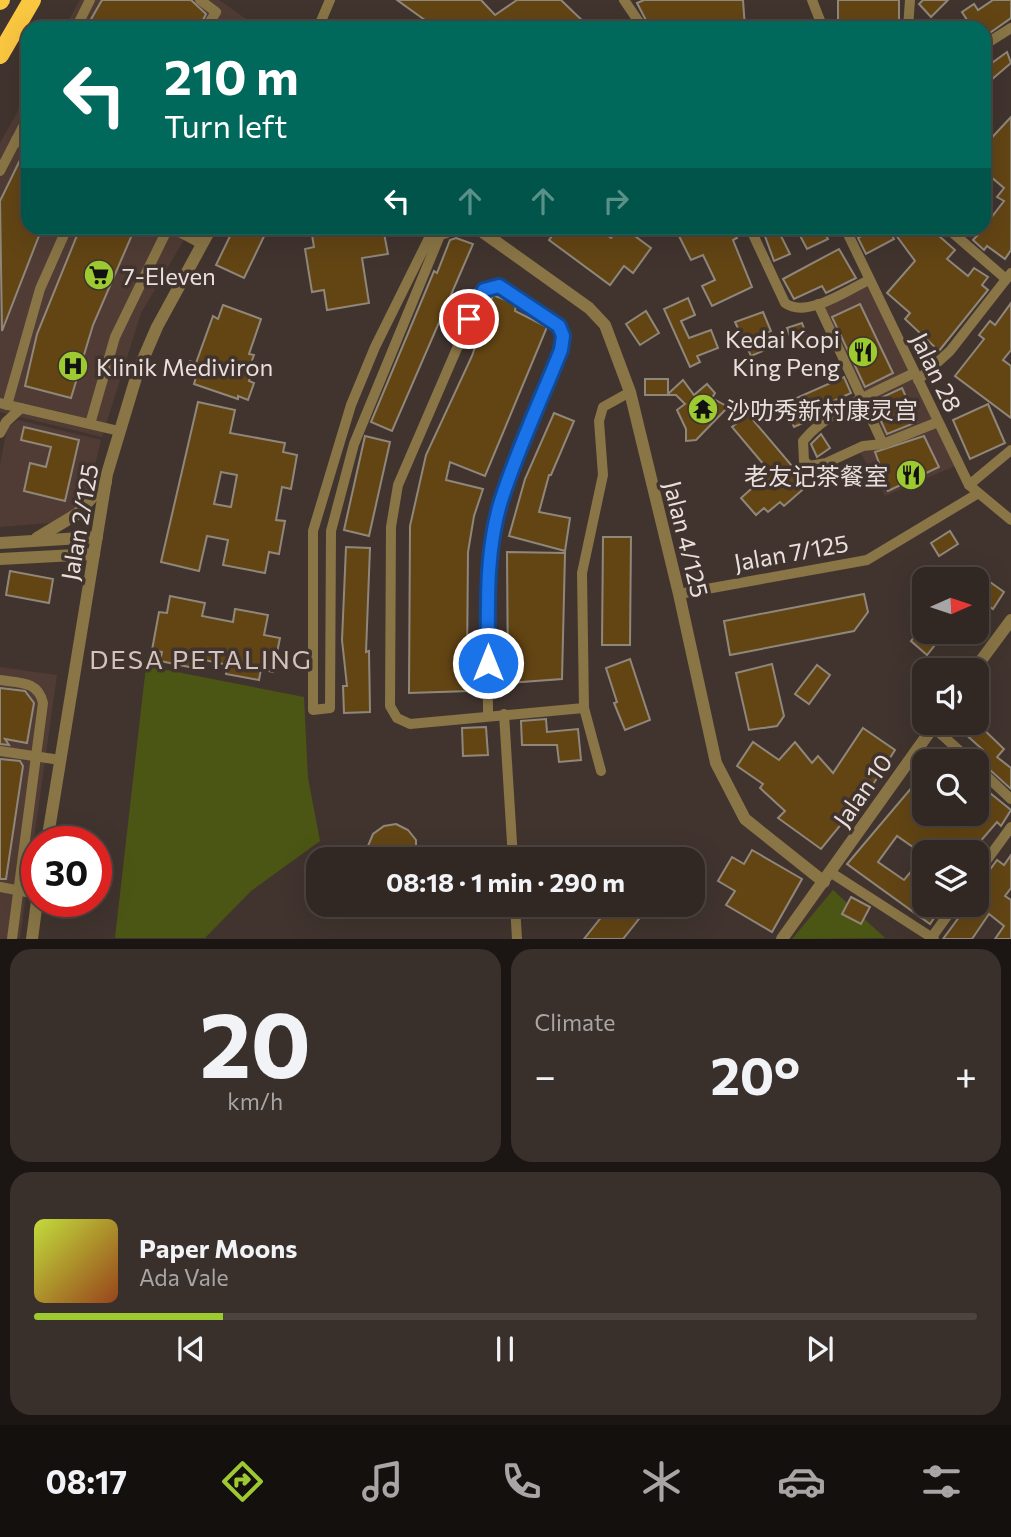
<!DOCTYPE html>
<html lang="en">
<head>
<meta charset="utf-8">
<style>
  body { margin:0; font-family:Commissioner,"Noto Sans SC",sans-serif; background:#392f2b; color:#f1f3f6; height:100vh; display:flex; flex-direction:column; font-size:26px; white-space:nowrap }
  * { box-sizing:border-box; margin:0 }
  p { font-size:23px; color:#a8a5a6 }
  .icon { flex:none; width:38px; height:38px; fill:none; stroke:currentColor; stroke-width:2; stroke-linecap:round; stroke-linejoin:round }
  .map { position:relative; height:939px; overflow:hidden }
  .details { display:flex; flex-direction:column; gap:10px; padding:10px; background:#1b1513; flex:1 }
  .details>* { flex:none }
  .banner { position:absolute; left:21px; top:21px; width:970px; height:214px; border-radius:21px; box-shadow:0 7px 28px #0002,0 0 0 2px #4c4441; background:#00695c; color:#fff; overflow:hidden }
  .needle { width:46px; rotate:87deg }
  .tools { position:absolute; left:912px; top:567px; display:grid; gap:14px }
  .tools a { display:grid; place-items:center; width:77px; height:77px; border-radius:14px; background:#312723; box-shadow:0 7px 28px #0002,0 0 0 2px #4c4441; font-size:35px }
  .speed { position:absolute; left:21px; top:826px; display:flex; gap:14px; font-size:35px; font-weight:700; text-align:center }
  .speed>* { display:grid; place-content:center; width:91px; height:91px; border-radius:50%; background:#312723; box-shadow:0 7px 28px #0002,0 0 0 2px #4c4441; line-height:1 }
  .speed .limit { border:10px solid #d22; background:#fff; color:#111 }
  .pin { position:absolute; display:grid; place-items:center; width:60px; height:60px; color:#fff; margin:-30px; border:4px solid #fff; border-radius:50%; box-shadow:0 2px 7px #0007 }
  .me { position:absolute; width:77px; margin:-38px; rotate:0deg; stroke-linejoin:round; filter:drop-shadow(0 0 5px #0008) }
  .turn { display:flex; align-items:center; gap:24px; height:147px; padding:0 28px; font-size:32px }
  .turn .icon { width:91px; height:91px; stroke-width:2.5 }
  .turn b { display:block; font-size:49px; line-height:60px }
  .lanes { display:flex; align-items:center; height:66px; padding:0 28px; background:#0003; justify-content:center; gap:35px; direction:ltr }
  .lanes .off { opacity:.35 }
  .big { font-size:52px; font-weight:700; line-height:1.1 }
  .details .card { flex:1; display:flex; flex-direction:column; justify-content:center; gap:10px; min-width:0; padding:0 24px; border-radius:21px; background:#392f2b }
  .details .dial { align-items:center; gap:0 }
  .dial b { font-size:91px; line-height:1 }
  .song { display:flex; align-items:center; gap:21px }
  .cover { width:84px; height:84px; border-radius:10px; background:linear-gradient(135deg,hsl(70 70% 55%),hsl(20 70% 35%)) }
  .played { height:7px; border-radius:4px; background:linear-gradient(90deg,#9dca30 20%,#4c4441 20%) }
  .keys { display:flex; justify-content:space-around; direction:ltr }
  .heat { display:flex; justify-content:space-between; align-items:center; font-size:38px; direction:ltr }
  .details .tiles { flex:1; display:grid; gap:10px; grid-template-columns:1fr 1fr }
  .card:last-child { grid-column:span 2 }
  .trip { position:absolute; left:306px; top:847px; width:399px; height:70px; border-radius:21px; background:#312723; box-shadow:0 7px 28px #0002,0 0 0 2px #4c4441; font-weight:700; line-height:70px; text-align:center }
  .dock { display:flex; height:112px; justify-content:space-around; align-items:center; background:#14100e; color:#a8a5a6 }
  .dock .icon { width:49px; height:49px }
  .dock .on { color:#9dca30 }
  .dock b { font-size:32px; color:#f1f3f6 }
  .map>svg:first-child { display:block }
  .built { fill:#503c35 }
  .green { fill:#4c5614 }
  .building { fill:#634514; stroke:#90877b; stroke-width:2; fill-rule:evenodd }
  .lines { fill:none; stroke-linecap:round; stroke-linejoin:round }
  .minor { stroke:#897546; stroke-width:10 }
  .tertiary { stroke:#897546; stroke-width:12 }
  .motorway { stroke:#fac741; stroke-width:18 }
  .route-casing { stroke:#114b97; stroke-width:18 }
  .route { stroke:#1a73e8; stroke-width:12 }
  .labels { text-anchor:middle; dominant-baseline:central; stroke-width:7; stroke-linejoin:round; paint-order:stroke }
  .poi-label { font-size:24px; fill:#e9e0dd; stroke:#41342f; text-anchor:start }
  .street-label { font-size:24px; fill:#e9e0dd; stroke:#41342f }
  .neighbourhood-label { font-size:26px; letter-spacing:2px; fill:#d4c3bd; stroke:#41342f }
</style>
</head>
<body>
<div class="map">
<svg width="1011" height="939" viewBox="0 0 1011 939">
  <rect width="100%" height="100%" fill="#41342f"/>
  <g class="built">
    <path d="M80 0H219L259 28H64Z"/>
    <path d="M28 93V228H191L141 313 102 437 0 412V143Z"/>
    <path d="M867 285 955 466 885 496 860 452 886 445 822 305Z"/>
    <path d="M18 420 101 440 88 494 75 511 60 522 0 527V465L7 428Z"/>
    <path d="M0 667 57 675 20 938 0 939Z"/>
  </g>
  <g class="green">
    <path d="M146 666 304 697 308 778 320 841 251 891 205 938H115Z"/>
    <path d="M833 890 885 938 792 939Z"/>
  </g>
  <g class="building">
    <path d="M102 0H191L206 14 199 28H86Z"/>
    <path d="M397 0H481L495 15 517 0H561L590 28H513L507 20 499 28H436Z"/>
    <path d="M644 0H743L745 28H650L637 3Z"/>
    <rect x="838" y="0" width="61" height="28"/>
    <path d="M923 0H948L931 17 919 4Z"/>
    <path d="M993 0H1011V18L984 37V28H961L969 23 962 12 974 4 978 10Z"/>
    <path d="M1007 52 1011 63 984 86V58L989 65Z"/>
    <path d="M1011 117V250L1005 259 987 246 984 250 973 240 984 228V213L990 219 1004 201 997 197 1004 188 991 177 984 186V146Z"/>
    <path d="M22 156 28 160V228H42L2 331 0 201Z"/>
    <path d="M80 228H135L93 325 71 398 25 386 37 334Z"/>
    <path d="M234 228H268L244 278 216 265Z"/>
    <path d="M336 228H383L388 254 362 258 369 303 327 310 324 290 312 292 305 249 314 247 312 235 336 231Z"/>
    <path d="M558 228H597L611 238 619 228H624L651 248 633 273 624 266 610 285 549 240Z"/>
    <path d="M675 228H732L737 238 733 240 752 287 712 306 702 286 715 280 703 255 691 260Z"/>
    <path d="M762 228H777L790 254 774 261Z"/>
    <path d="M796 228H822L828 239 807 249Z"/>
    <path d="M876 228H888L894 239 866 254 858 238Z"/>
    <path d="M907 228H930L955 250 947 259 968 276 974 268 988 277 982 285 988 290 939 351 905 319 910 313 887 293 915 261 896 235Z"/>
    <path d="M456 238 473 244 392 431 371 422 434 271 437 273 450 240Z"/>
    <path d="M839 249 856 278 826 293 822 286 794 299 783 279Z"/>
    <path d="M493 295 511 302 516 305 515 311 547 327 485 476 450 462 446 480 483 489 474 516 468 552 467 664 470 691 409 693 410 526 426 455 472 356Z"/>
    <path d="M688 298 695 315 681 321 689 338 711 330 718 348 697 356 700 362 690 367 664 309Z"/>
    <path d="M1011 303V350L1003 360 1011 366V418L955 376 984 339 979 335 990 321 995 325Z"/>
    <path d="M860 304 893 373 865 387 832 317Z"/>
    <path d="M223 305 261 319 249 354 254 355 248 371 252 372 249 381 254 383 248 400 238 396V399L194 384 196 377 185 374 190 361 196 363 213 316 218 319Z"/>
    <path d="M646 311 659 333 640 345 626 324Z"/>
    <path d="M763 312 771 331 761 336 767 349 751 356 735 322Z"/>
    <path d="M802 323 808 339 793 345 787 328Z"/>
    <path d="M844 377 851 393 818 408 819 416 794 427 786 409 794 405 792 400Z"/>
    <path d="M645 379H668V394L683 380 694 395 707 384 715 393 712 398 728 407 696 440 686 441V429L677 410 685 404 676 395H645Z"/>
    <path d="M902 388 917 422 887 434 872 402Z"/>
    <path d="M198 402 235 410 230 433 285 443 283 452 297 455 291 489 282 487 276 520 285 521 279 554 269 552 265 573 223 565 228 540 207 536 199 571 161 562ZM221 472 237 475 231 507 214 504Z"/>
    <path d="M988 404 1005 443 970 459 953 420Z"/>
    <path d="M554 413 574 421 551 475H549L539 512 570 518 565 551 509 536 525 479Z"/>
    <path d="M748 414 808 485 784 506 780 502 768 512 764 508 756 515 741 498 770 472 732 427Z"/>
    <path d="M24 427 79 440 65 501 24 491 30 463 46 467 51 447 21 440Z"/>
    <path d="M821 434 830 448 817 457 811 444Z"/>
    <path d="M365 436 390 442 369 536 344 530Z"/>
    <path d="M924 436 939 467 888 491 880 474 874 477 869 468 879 463 875 452Z"/>
    <path d="M950 531 958 544 939 556 931 543Z"/>
    <path d="M603 537H631L630 645H602Z"/>
    <path d="M346 547 370 548 366 652 369 651 370 712 344 713 343 686H347L342 640Z"/>
    <path d="M507 552 565 553 562 679 508 683Z"/>
    <path d="M10 571 53 579 49 603 6 595Z"/>
    <path d="M983 577 1004 592 993 609 976 597V586Z"/>
    <path d="M864 594 868 612 854 631 730 655 724 621Z"/>
    <path d="M170 596 205 603 202 616 233 622 235 609 268 615 264 635 280 638 273 672 261 669 259 680 226 674 228 665 195 658 194 668 160 661 162 652 152 650 159 612 167 613Z"/>
    <path d="M918 632H937L942 636 927 655 911 641Z"/>
    <path d="M630 659 650 720 625 730 614 703 617 702 606 668Z"/>
    <path d="M772 664 784 716 777 726 749 730 736 673Z"/>
    <path d="M817 665 830 675 809 704 795 694Z"/>
    <path d="M0 688 25 691 34 703 27 743 5 739 9 745 0 744Z"/>
    <path d="M546 719 547 732 578 729 581 760 559 762 557 745H522L521 721Z"/>
    <path d="M953 723H977L1004 749 997 757 1011 768V789L978 759 983 750Z"/>
    <path d="M486 727 488 755 463 756 462 728Z"/>
    <path d="M863 728 895 750 870 789 821 849 778 818 785 811 760 788 763 784 737 766 753 742 779 760 795 742 812 763 818 756 833 773Z"/>
    <path d="M0 759 20 761 23 766 6 879H0Z"/>
    <path d="M924 773V814H944L953 821 959 814H976L990 793 1011 810 1001 826 997 822 978 844 982 848 978 852H920L897 836 878 862 904 880 924 856V905H943L930 924 847 864Z"/>
    <path d="M396 824 408 830 416 840V859H370L368 846 373 834 384 826Z"/>
    <path d="M752 850 802 879 772 932 726 905 735 891 718 881 732 857 744 864Z"/>
    <path d="M1011 855V888L1005 896 1011 900V939H995L1004 926 989 914 972 939H943L968 905H976V889L997 860 1004 865Z"/>
    <path d="M851 897 870 907 861 924 842 914Z"/>
    <path d="M611 905H650L623 939H584Z"/>
  </g>
  <g class="lines">
    <g class="minor">
      <path d="M200 0 216 12 206 28"/>
      <path d="M624 0 643 28"/>
      <path d="M812 0 823 28"/>
      <path d="M76 28 90 0"/>
      <path d="M318 28 330 0"/>
      <path d="M908 28 910 0"/>
      <path d="M984 45 1011 28"/>
      <path d="M16 140 28 147"/>
      <path d="M0 171 28 117"/>
      <path d="M172 228 202 244"/>
      <path d="M434 228 375 347 351 405 313 531V710L330 708 331 531 354 444 443 228"/>
      <path d="M750 228 785 303C807 319 847 290 869 280"/>
      <path d="M845 228 969 485 1011 520"/>
      <path d="M947 228 1006 279"/>
      <path d="M818 304 883 444"/>
      <path d="M914 373C880 390 827 411 803 441L804 461 810 466 826 463 863 446 883 444 938 422"/>
      <path d="M918 380 950 351 1011 273"/>
      <path d="M0 403 119 431"/>
      <path d="M7 405 40 289 67 228"/>
      <path d="M90 424 115 337 168 228"/>
      <path d="M0 433 6 422 21 408"/>
      <path d="M969 485 1011 450"/>
      <path d="M679 594 867 560 977 494"/>
      <path d="M0 680C20 683 38 681 43 703L12 939"/>
      <path d="M504 714 513 859"/>
      <path d="M488 715C488 646 482 570 501 503 516 448 545 397 563 343L559 326 506 289 494 285 480 295 398 485 391 527 390 706 397 718 410 724 584 708"/>
      <path d="M933 727 971 761"/>
      <path d="M0 751 60 760"/>
      <path d="M976 766 1011 799"/>
      <path d="M601 771 584 708 582 573 603 475 599 421 603 407 630 392"/>
      <path d="M830 872 934 939"/>
      <path d="M976 875 1011 827"/>
      <path d="M0 887 37 894"/>
      <path d="M515 905 517 939"/>
      <path d="M932 937 955 905"/>
    </g>
    <g class="tertiary">
      <path d="M477 228 589 308 605 325 630 392 679 594 716 763 745 819 824 882"/>
      <path d="M444 233 457 228"/>
      <path d="M37 538 77 514 106 482"/>
      <path d="M0 543 97 537"/>
      <path d="M0 559 94 554"/>
      <path d="M974 670 1011 620"/>
      <path d="M47 842 107 474 138 371 157 327 211 228"/>
      <path d="M32 939 37 901"/>
      <path d="M782 939 936 723"/>
    </g>
    <g class="motorway">
      <path d="M0 1 1 0"/>
      <path d="M0 55 32 0"/>
    </g>
  </g>
  <g class="lines">
    <g class="route-casing">
      <path id="route" d="M469 319 484 290 499 286 559 326 563 336 561 350C541 400 517 450 501 501 485 552 488 610 488 663"/>
    </g>
    <use href="#route" class="route"/>
  </g>
  <defs>
    <g id="supermarket-disc" transform="scale(1.575)"><circle r="9.5" fill="#9dca30" stroke="#41342f"/><path d="M-6-5.5h2.5l.6 2H6L4.5 2H-2.5L-4.4-4H-6ZM-1.5 3.2a1.3 1.3 0 1 0 .1 0ZM3 3.2a1.3 1.3 0 1 0 .1 0Z" fill="#111"/></g>
    <g id="restaurant-disc" transform="scale(1.575)"><circle r="9.5" fill="#9dca30" stroke="#41342f"/><path d="M-5-6h1v4h1v-4h1v4h1v-4h1v5L-1.5 .5V6h-2V.5L-5-1ZM5-6V6H3V1.5H1.5Q1.5-4 5-6Z" fill="#111"/></g>
    <g id="hospital-disc" transform="scale(1.575)"><circle r="9.5" fill="#9dca30" stroke="#41342f"/><path d="M-5-5h3v3.5h4V-5h3V5h-3V1.5h-4V5h-3Z" fill="#111"/></g>
    <g id="temple-disc" transform="scale(1.575)"><circle r="9.5" fill="#9dca30" stroke="#41342f"/><path d="M0-6L5-2H3V0L6.5 2.5H4V6H1.5V3h-3V6H-4V2.5H-6.5L-3 0V-2H-5Z" fill="#111"/></g>
  </defs>
  <g fill-rule="evenodd">
    <use href="#supermarket-disc" x="99" y="275"/>
    <use href="#restaurant-disc" x="863" y="352"/>
    <use href="#hospital-disc" x="73" y="366"/>
    <use href="#temple-disc" x="703" y="409"/>
    <use href="#restaurant-disc" x="911" y="475"/>
  </g>
  <g class="labels">
    <g class="poi-label">
      <text x="122" y="275">7-Eleven</text>
      <text x="840" y="338" text-anchor="end">Kedai Kopi<tspan x="840" dy="28">King Peng</tspan></text>
      <text x="96" y="366">Klinik Mediviron</text>
      <text x="726" y="409">沙叻秀新村康灵宫</text>
      <text x="888" y="475" text-anchor="end">老友记茶餐室</text>
    </g>
    <g class="street-label">
      <text transform="translate(937 372) rotate(64)">Jalan 28</text>
      <text transform="translate(79 522) rotate(-80)">Jalan 2/125</text>
      <text transform="translate(687 539) rotate(76)">Jalan 4/125</text>
      <text transform="translate(791 552) rotate(-10)">Jalan 7/125</text>
      <text transform="translate(862 790) rotate(-55)">Jalan 10</text>
    </g>
    <g class="neighbourhood-label">
      <text x="201" y="658">DESA PETALING</text>
    </g>
  </g>
</svg>
<div class="tools">
<a><svg class="needle" viewBox="-14 -14 28 28"><path d="M0-13l5 13h-10z" fill="#e53935"/><path d="M0 13l5-13h-10z" fill="#a8a5a6"/></svg></a>
<a><svg class="icon" aria-label="sound" viewBox="0 0 24 24"><path d="M4 9h4l5-4v14l-5-4H4zM17 9q2 3 0 6"/></svg></a>
<a><svg class="icon" aria-label="search" viewBox="0 0 24 24"><circle cx="10" cy="10" r="6"/><path d="M15 15l6 6"/></svg></a>
<a><svg class="icon" aria-label="layers" viewBox="0 0 24 24"><path d="M12 4l9 5-9 5-9-5zM3 14l9 5 9-5"/></svg></a>
</div>
<div class="speed"><div class="limit">30</div></div>
<div class="pin" style="left:469px;top:319px;background:#d93025"><svg class="icon" aria-label="arrive" viewBox="0 0 24 24"><path d="M6 21V4h12l-3 4 3 4H6"/></svg></div>
<svg class="me" style="left:488px;top:663px" viewBox="-20 -20 40 40"><circle r="17" fill="#1a73e8" stroke="#fff" stroke-width="3"/><path d="M0-11L8 9 0 5-8 9z" fill="#fff"/></svg>
<div class="trip">08:18 · 1 min · 290 m</div>
<div class="banner">
<div class="turn"><svg class="icon" aria-label="left" viewBox="0 0 24 24"><path d="M17 20v-9H6M10 6l-5 5 5 5"/></svg><div><b>210 m</b>Turn left</div></div>
<div class="lanes"><svg class="icon" aria-label="left" viewBox="0 0 24 24"><path d="M17 20v-9H6M10 6l-5 5 5 5"/></svg><svg class="icon off" aria-label="ahead" viewBox="0 0 24 24"><path d="M12 20V5M6 11l6-6 6 6"/></svg><svg class="icon off" aria-label="ahead" viewBox="0 0 24 24"><path d="M12 20V5M6 11l6-6 6 6"/></svg><svg class="icon off" aria-label="right" viewBox="0 0 24 24"><path d="M7 20v-9h11M14 6l5 5-5 5"/></svg></div>
</div>
</div>
<section class="details">
<div class="tiles">
<div class="card dial"><b>20</b><p>km/h</p></div>
<div class="card"><p>Climate</p>
<div class="heat"><a>−</a><b class="big">20°</b><a>+</a></div>
</div>
<div class="card">
<div class="song"><i class="cover"></i><div><b>Paper Moons</b><p>Ada Vale</p></div></div>
<div class="played"></div>
<div class="keys"><svg class="icon" aria-label="previous" viewBox="0 0 24 24"><path d="M18 5L8 12l10 7zM5 5v14"/></svg><svg class="icon" aria-label="pause" viewBox="0 0 24 24"><path d="M8 5v14M16 5v14"/></svg><svg class="icon" aria-label="next" viewBox="0 0 24 24"><path d="M6 5l10 7-10 7zM19 5v14"/></svg></div>
</div>
</div>
</section>
<nav class="dock">
<b>08:17</b>
<svg class="icon on" aria-label="directions" viewBox="0 0 24 24"><path d="M12 3l9 9-9 9-9-9zM9 14v-3h6M13 9l2 2-2 2"/></svg>
<svg class="icon" aria-label="music" viewBox="0 0 24 24"><path d="M9 18V5l10-2v13"/><circle cx="6" cy="18" r="3"/><circle cx="16" cy="16" r="3"/></svg>
<svg class="icon" aria-label="phone" viewBox="0 0 24 24"><path d="M5 4h4l2 5-3 2q2 4 5 5l2-3 5 2v4C11 20 4 13 5 4z"/></svg>
<svg class="icon" aria-label="climate" viewBox="0 0 24 24"><path d="M12 3v18M4 7l16 10M4 17L20 7"/></svg>
<svg class="icon" aria-label="car" viewBox="0 0 24 24"><path d="M5 17H2v-5l4-1 3-4h7l3 4 3 1v5h-3M9 17h6M6 11h13"/><circle cx="7" cy="17" r="2"/><circle cx="17" cy="17" r="2"/></svg>
<svg class="icon" aria-label="filters" viewBox="0 0 24 24"><path d="M4 7h16M4 17h16"/><circle cx="9" cy="7" r="2"/><circle cx="15" cy="17" r="2"/></svg>
</nav>
</body>
</html>
